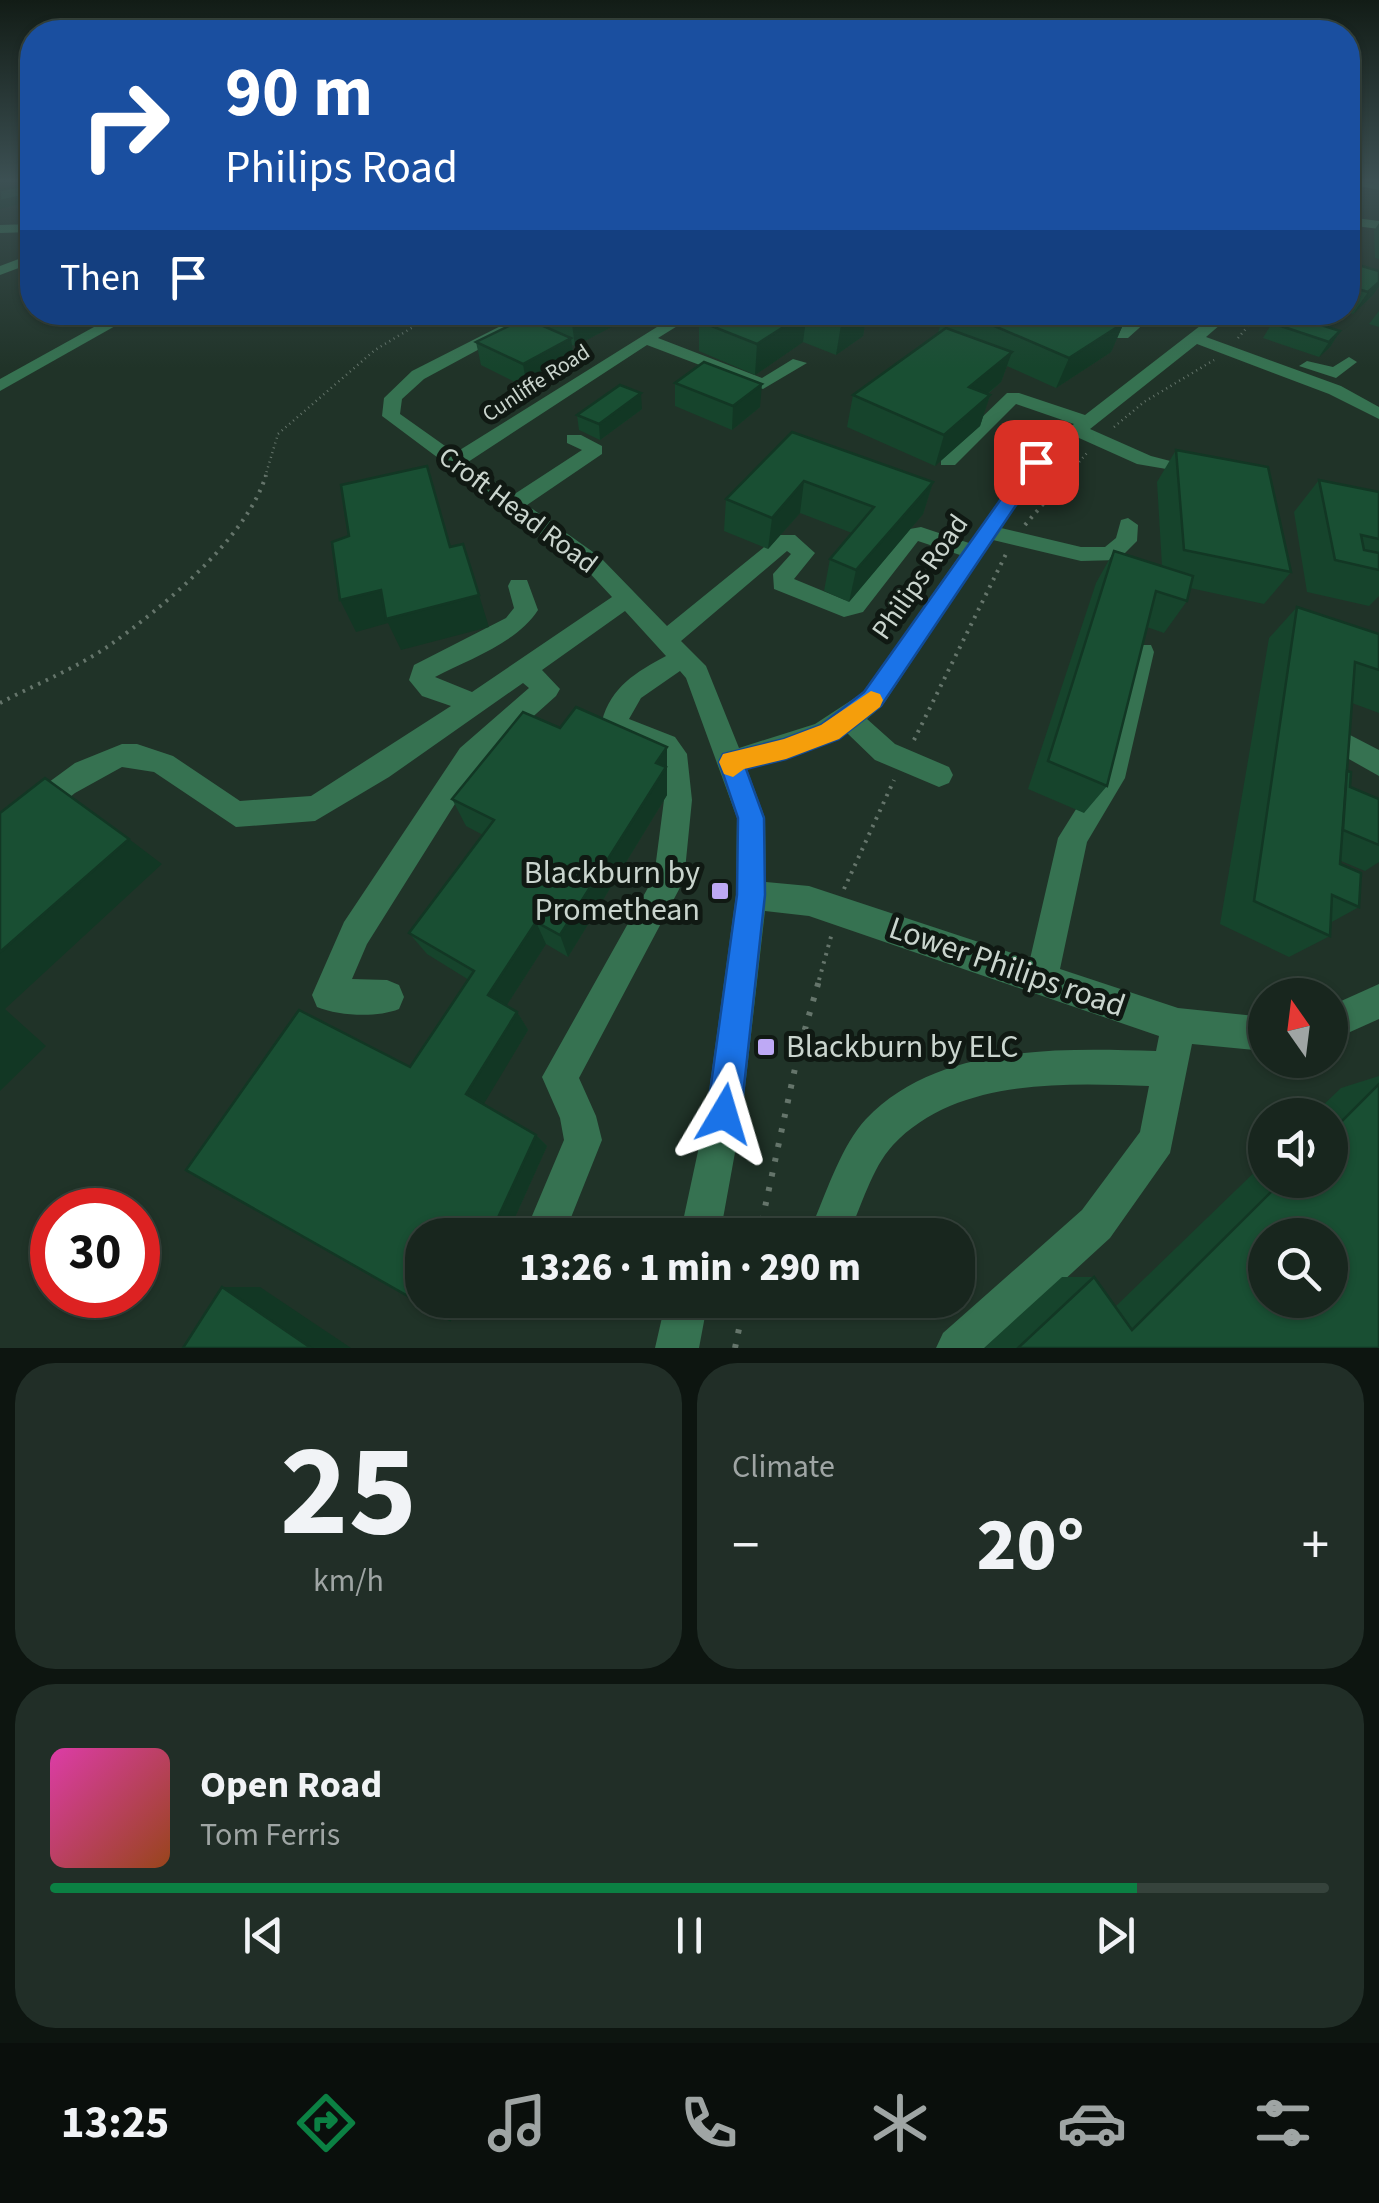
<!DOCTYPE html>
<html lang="en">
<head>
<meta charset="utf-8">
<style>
  body { margin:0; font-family:"Source Sans 3",sans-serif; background:#212e27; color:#f1f3f6; height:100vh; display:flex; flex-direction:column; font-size:38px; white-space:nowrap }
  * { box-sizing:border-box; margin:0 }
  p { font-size:32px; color:#9fa5a4 }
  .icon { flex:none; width:55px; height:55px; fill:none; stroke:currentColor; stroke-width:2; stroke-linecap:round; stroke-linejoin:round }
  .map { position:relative; height:1348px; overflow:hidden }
  .side { display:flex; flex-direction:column; gap:15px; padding:15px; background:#0d1510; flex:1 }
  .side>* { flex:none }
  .hud { position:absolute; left:20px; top:20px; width:1340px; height:305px; border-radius:40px; box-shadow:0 2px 8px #0004,0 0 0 2px #36433c; background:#1a4fa0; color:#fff; overflow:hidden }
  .needle { width:65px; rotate:346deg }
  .buttons { position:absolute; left:1248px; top:978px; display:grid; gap:20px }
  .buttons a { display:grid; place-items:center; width:100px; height:100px; border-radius:50%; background:#18261e; box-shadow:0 2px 8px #0004,0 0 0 2px #36433c; font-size:50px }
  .speed { position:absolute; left:30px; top:1188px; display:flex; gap:20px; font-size:50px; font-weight:700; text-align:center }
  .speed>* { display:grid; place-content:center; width:130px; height:130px; border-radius:50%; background:#18261e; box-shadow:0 2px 8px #0004,0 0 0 2px #36433c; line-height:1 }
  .speed .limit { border:15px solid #d22; background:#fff; color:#111 }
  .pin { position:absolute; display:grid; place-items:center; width:85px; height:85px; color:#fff; margin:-42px; border-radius:20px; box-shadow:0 5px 15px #0006 }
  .me { position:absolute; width:110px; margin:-55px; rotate:7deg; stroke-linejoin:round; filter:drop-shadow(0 0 8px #0008) }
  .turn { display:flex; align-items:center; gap:35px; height:210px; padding:0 40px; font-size:45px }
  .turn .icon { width:130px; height:130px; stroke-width:2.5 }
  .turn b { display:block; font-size:70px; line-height:85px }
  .then { display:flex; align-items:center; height:95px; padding:0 40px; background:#0003; gap:20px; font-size:38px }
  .big { font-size:75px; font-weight:800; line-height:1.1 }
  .side .tile { flex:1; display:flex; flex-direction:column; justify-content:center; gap:15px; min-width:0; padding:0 35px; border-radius:40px; background:#212e27 }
  .side .dial { align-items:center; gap:0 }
  .dial b { font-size:130px; line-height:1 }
  .song { display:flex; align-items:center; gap:30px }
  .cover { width:120px; height:120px; border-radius:15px; background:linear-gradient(135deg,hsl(320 70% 55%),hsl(20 70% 35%)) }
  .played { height:10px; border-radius:5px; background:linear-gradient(90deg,#0b8043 85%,#36433c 85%) }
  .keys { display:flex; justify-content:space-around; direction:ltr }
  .heat { display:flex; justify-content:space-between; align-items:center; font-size:55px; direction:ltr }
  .side .tiles { flex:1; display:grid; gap:15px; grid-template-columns:1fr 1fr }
  .tile:last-child { grid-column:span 2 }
  .trip { position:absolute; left:405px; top:1218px; width:570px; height:100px; border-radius:40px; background:#18261e; box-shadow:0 2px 8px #0004,0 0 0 2px #36433c; font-weight:800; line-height:100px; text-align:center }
  .dock { display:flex; height:160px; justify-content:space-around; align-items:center; background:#0a0f0c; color:#9fa5a4 }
  .dock .icon { width:70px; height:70px }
  .dock .selected { color:#0b8043 }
  .dock b { font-size:45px; color:#f1f3f6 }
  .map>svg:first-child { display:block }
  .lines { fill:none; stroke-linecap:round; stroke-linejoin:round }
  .path-far2 { stroke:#65756b; stroke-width:2.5; stroke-dasharray:1 4; stroke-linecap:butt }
  .path-far1 { stroke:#65756b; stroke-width:4; stroke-dasharray:2.5 6; stroke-linecap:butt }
  .path { stroke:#65756b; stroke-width:6; stroke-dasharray:4 11; stroke-linecap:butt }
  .minor { fill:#367251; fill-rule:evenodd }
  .wall { fill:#16442c }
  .shaded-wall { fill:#123724 }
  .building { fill:#194f33; stroke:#123724; stroke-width:2.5; fill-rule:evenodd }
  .route { fill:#1a73e8; stroke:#114b97; stroke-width:2.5 }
  .slow { fill:#f59e0b }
  .poi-dot { fill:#bea9f5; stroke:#101913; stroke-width:4 }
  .labels { text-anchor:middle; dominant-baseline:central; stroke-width:10; stroke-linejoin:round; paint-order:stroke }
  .far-street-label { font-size:22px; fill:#cad5ce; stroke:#101913 }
  .street-label { font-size:28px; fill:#cad5ce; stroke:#101913 }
  .near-poi-label { font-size:32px; fill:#cad5ce; stroke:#101913; text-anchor:end }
  .near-street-label { font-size:32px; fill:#cad5ce; stroke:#101913 }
</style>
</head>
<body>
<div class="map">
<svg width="1379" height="1348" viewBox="0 0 1379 1348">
  <rect width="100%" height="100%" fill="#203328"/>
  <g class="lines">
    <g class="path-far2">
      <path d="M1238 338 1260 312"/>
      <path d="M1114 427 1144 402 1214 360"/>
      <path d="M265 477 278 434 375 350 438 312"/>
      <path d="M1066 477 1087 453"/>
    </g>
    <g class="path-far1">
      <path d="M1025 525 1068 475"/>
      <path d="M0 703C36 684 77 668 110 645 163 607 247 538 266 475"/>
      <path d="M914 740 1007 552"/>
      <path d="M844 889 894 780"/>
      <path d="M819 980 832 933"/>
    </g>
    <g class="path">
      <path d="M759 1235 799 1050 820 977"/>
      <path d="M735 1348 745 1300"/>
    </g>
    <g class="minor">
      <path d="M1358 179 1379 182V190L1354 185Z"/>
      <path d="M1348 217 1379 221V229L1348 225Z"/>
      <path d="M32 224V232L0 233V225Z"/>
      <path d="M32 254V263L0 275V266Z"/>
      <path d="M121 312H140L0 391V379Z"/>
      <path d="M528 312H548L424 379 402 399 400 414 455 453 681 312H700L658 338 762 378 793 359 807 363 763 389 647 345 468 462 513 495 582 450 567 443V435H581L602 446V454L527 505 600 557 667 626 779 535H795L815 553 794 579 845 600 904 530 921 527 969 543 1029 458 1074 424 1016 404 955 465H941V457L1007 393H1019L1085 415 1218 312H1235L1206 337 1341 386 1379 407V419L1329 394 1197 344 1090 429 1151 456 1178 463V471L1137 464 1079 438 1043 466 1001 528 1081 547H1105L1116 538 1121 520 1128 518 1138 525 1137 541 1118 560 1081 561 993 540 882 706 867 719 895 744 949 767 953 775 949 783 939 787 875 760 847 733 816 748 747 769 765 818 766 882 809 886 1030 959 1058 838 1098 774 1130 652 1133 645H1151L1154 652 1125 778 1087 842 1060 969 1178 1008 1265 1017V1051L1192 1044 1170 1153 1110 1238 990 1348H936L943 1333 1082 1210 1140 1132 1149 1086C1064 1083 956 1078 893 1145 871 1169 862 1206 848 1235H820L814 1221C828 1188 842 1145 866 1119 938 1044 1060 1048 1156 1051L1159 1036 809 916 765 911 742 1114 720 1235H680L706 1114 736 895 737 818 686 678 680 671 641 698 629 719 675 737 687 754 692 800 684 880 579 1078 596 1116 602 1140 564 1235H524L564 1140 560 1118 542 1077 654 877 664 800 660 758 613 738 602 721C611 687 636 672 666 656L625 611 542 670 560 689 556 696 480 764 367 944 352 979 387 980 399 985 404 997 399 1009C377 1018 339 1016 317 1007L312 995 344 922 460 748 529 688 523 683 389 777 315 821 236 827 154 772 122 767 75 793 10 845 0 849V818L75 763 122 744H137L173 756 240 801 311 796 451 706 422 696 409 680 414 665 506 618 514 608 508 586 511 580H527L538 610C517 643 469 659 435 677L472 692 612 597 584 567 382 416 384 398 412 371ZM918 541 960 555 864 692 815 724 739 748 706 666 681 641 787 551 791 554 773 574 774 589 844 617 863 612Z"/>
      <path d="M1140 312H1157L1128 338H1116V332Z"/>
      <path d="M1349 357 1357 362 1336 378 1299 366 1307 361 1333 367Z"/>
      <path d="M1350 735 1379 750V776L1340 754 1337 746 1340 738Z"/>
      <path d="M1379 984V1019L1330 1041V1006Z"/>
      <path d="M666 1300H708L699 1348H655Z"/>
    </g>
  </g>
  <g class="wall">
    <path d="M1354 179H1375L1373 184Z"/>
    <path d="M1379 223V259L1375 258 1374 231Z"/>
    <path d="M1348 262 1379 271V286L1373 295 1353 314 1346 312Z"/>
    <path d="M1379 311V327L1369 324Z"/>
    <path d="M531 312H640L575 346 572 345 574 361 527 388 481 365 476 342 532 321Z"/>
    <path d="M714 312H867L863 336 836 355 803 342 755 375 699 351V321Z"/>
    <path d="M944 312H1140L1122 327 1111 352 1056 388 1007 366 1001 382 988 394 990 395 980 426 935 466 847 427 853 395 938 333Z"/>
    <path d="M1272 323 1340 331 1330 347 1319 357 1263 338Z"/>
    <path d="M675 383 760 407 732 430 675 406Z"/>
    <path d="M642 409 600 440 579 430 577 415Z"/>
    <path d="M792 432 933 482 923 514 849 602 824 591 830 559 852 533 800 513 768 549 724 531 726 499Z"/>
    <path d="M1176 450 1291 572 1264 604 1190 588 1187 601 1164 633 1147 627 1107 786 1084 813 1028 789 1096 583 1114 551 1162 566 1157 482Z"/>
    <path d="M1319 480 1379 492V596L1369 606 1307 592 1294 512Z"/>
    <path d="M1297 607 1379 634V713L1352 703 1347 771 1350 787 1379 799V862L1365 871 1341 861 1340 864 1359 907 1330 923V936L1289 957 1220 924 1269 638Z"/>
    <path d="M576 707 667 747V795L568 957 546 944 506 1006 517 1012 528 1030 483 1104 536 1135 547 1146 507 1235H422V1300H478L470 1317 450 1320 186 1170 299 1010 410 1067 469 980 427 954 409 933 483 835 466 826 452 799 523 712 560 728Z"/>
    <path d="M1379 1076V1348H984L1062 1277H1094L1115 1307 1265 1162V1180H1330V1115H1313L1341 1088Z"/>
  </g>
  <g class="shaded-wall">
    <path d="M32 194V201L0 209V201Z"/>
    <path d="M1379 282V286L1373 295 1353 314 1368 292Z"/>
    <path d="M578 312H640L575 346 571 316Z"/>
    <path d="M807 312 803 342 755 375 757 344Z"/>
    <path d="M859 312H867L863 336 836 355 841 325Z"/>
    <path d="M1123 312H1140L1122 327 1111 352 1056 388 1069 358 1116 327Z"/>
    <path d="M1340 331 1330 347 1319 357 1329 342Z"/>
    <path d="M571 338 574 361 527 388 523 364Z"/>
    <path d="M1012 352 1001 382 959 418 969 387Z"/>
    <path d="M762 384 760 407 732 430 733 406Z"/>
    <path d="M641 393 642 409 600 440 599 424Z"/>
    <path d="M990 395 980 426 935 466 944 435Z"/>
    <path d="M804 481 800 513 768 549 772 518Z"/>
    <path d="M933 482 923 514 849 602 856 570Z"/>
    <path d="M463 544 489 627 401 650 388 623 356 632 340 600Z"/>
    <path d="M667 747V795L568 957 560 935 656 763Z"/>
    <path d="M129 839 162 864 5 1009 46 1046 0 1091V952Z"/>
    <path d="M536 922 546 944 501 1014 488 995Z"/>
    <path d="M517 1012 528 1030 482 1107 466 1094Z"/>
    <path d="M536 1135 547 1146 507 1235H490Z"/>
    <path d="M222 1287H260L351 1348H311Z"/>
    <path d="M460 1300H478L470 1317 450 1320Z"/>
  </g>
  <g class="building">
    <path d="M29 185 32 189V194L0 201V190Z"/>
    <path d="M1348 262 1379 271V282L1368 292 1348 286Z"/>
    <path d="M714 312H807L757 344 699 321Z"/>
    <path d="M807 312H859L841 325Z"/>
    <path d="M962 312H1100L1125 322 1069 358Z"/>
    <path d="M1284 313 1340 331 1329 342 1272 323Z"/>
    <path d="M525 318 571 338 523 364 476 342Z"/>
    <path d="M946 328 1012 352 969 387 990 395 944 435 853 395Z"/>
    <path d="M704 362 762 384 733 406 675 383Z"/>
    <path d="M620 385 641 393 599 424 577 415Z"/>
    <path d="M792 432 933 482 856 570 830 559 874 507 804 481 772 518 726 499Z"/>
    <path d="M1176 450 1268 467 1291 572 1184 550Z"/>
    <path d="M427 466 450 547 463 544 479 595 386 619 381 590 340 600 332 542 349 536 341 485Z"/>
    <path d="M1319 480 1379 492V539L1361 535 1364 550 1379 553V570L1335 560Z"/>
    <path d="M1114 551 1193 576 1187 601 1156 591 1107 786 1048 761Z"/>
    <path d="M1297 607 1379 634V670L1355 662 1340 864 1361 873 1359 907 1332 895 1330 936 1254 901Z"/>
    <path d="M576 707 667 747 656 763 666 767 560 935 536 922 488 995 517 1012 466 1094 536 1135 490 1235H422V1300H460L450 1320 186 1170 299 1010 410 1067 474 971 409 933 494 820 452 799 523 712 560 728Z"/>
    <path d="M1347 771 1351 772 1350 787 1379 799V845L1343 830Z"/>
    <path d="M45 778 129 839 0 952V813Z"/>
    <path d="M1379 1084V1348H1018L1094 1277 1132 1330 1283 1180H1330V1133ZM1265 1235H1330V1300H1265Z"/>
    <path d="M222 1287 311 1348H183Z"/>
  </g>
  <linearGradient id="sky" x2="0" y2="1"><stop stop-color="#121c16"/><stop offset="0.49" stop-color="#3c5053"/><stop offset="1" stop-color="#3c5053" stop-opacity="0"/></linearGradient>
  <rect width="1379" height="368" fill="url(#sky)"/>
  <path class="route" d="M1036 456 1045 462 881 706 839 739 786 759 746 769 764 818 765 895 741 1114 736 1126 724 1131 712 1126 707 1114 737 895 738 818 719 762 723 754 784 739 821 725 864 692 1030 458Z"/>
  <path class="slow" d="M871 691 880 694 883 700 880 707 839 739 786 759 744 769 733 777 724 774 719 762 723 754 784 739 821 725Z"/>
  <g class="poi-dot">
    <rect x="710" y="881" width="20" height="20" rx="5"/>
    <rect x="756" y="1037" width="20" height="20" rx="5"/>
  </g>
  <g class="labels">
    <g class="far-street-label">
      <text transform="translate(536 383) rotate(-33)">Cunliffe Road</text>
    </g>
    <g class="street-label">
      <text transform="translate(518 510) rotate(37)">Croft Head Road</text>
      <text transform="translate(920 577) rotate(-55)">Philips Road</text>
    </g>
    <g class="near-poi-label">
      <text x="700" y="873">Blackburn by<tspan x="700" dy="37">Promethean</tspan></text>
      <text x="786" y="1047" text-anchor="start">Blackburn by ELC</text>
    </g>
    <g class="near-street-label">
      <text transform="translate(1007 967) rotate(19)">Lower Philips road</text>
    </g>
  </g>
</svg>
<div class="buttons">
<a><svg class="needle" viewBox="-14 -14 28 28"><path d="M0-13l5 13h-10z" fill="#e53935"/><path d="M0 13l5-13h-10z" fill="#9fa5a4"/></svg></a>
<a><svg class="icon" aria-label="sound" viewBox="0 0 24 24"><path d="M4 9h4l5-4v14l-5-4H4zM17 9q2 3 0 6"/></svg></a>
<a><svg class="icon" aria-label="search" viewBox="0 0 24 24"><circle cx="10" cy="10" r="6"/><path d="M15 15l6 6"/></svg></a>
</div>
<div class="speed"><div class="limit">30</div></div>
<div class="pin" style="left:1036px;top:462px;background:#d93025"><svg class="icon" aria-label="arrive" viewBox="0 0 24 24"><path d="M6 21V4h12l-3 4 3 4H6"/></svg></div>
<svg class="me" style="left:724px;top:1114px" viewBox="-20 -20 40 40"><path d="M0-17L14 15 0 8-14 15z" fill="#1a73e8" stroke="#fff" stroke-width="4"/></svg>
<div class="trip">13:26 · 1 min · 290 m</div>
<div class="hud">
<div class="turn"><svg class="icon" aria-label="right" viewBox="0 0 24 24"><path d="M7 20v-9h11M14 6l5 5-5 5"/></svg><div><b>90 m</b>Philips Road</div></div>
<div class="then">Then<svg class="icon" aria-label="arrive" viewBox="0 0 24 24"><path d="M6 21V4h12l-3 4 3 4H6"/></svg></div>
</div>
</div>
<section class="side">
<div class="tiles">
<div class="tile dial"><b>25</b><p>km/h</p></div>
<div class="tile"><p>Climate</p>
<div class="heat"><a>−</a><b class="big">20°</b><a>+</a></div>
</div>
<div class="tile">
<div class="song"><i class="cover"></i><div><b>Open Road</b><p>Tom Ferris</p></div></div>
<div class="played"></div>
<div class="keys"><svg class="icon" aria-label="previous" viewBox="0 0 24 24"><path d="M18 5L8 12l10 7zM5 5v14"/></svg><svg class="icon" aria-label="pause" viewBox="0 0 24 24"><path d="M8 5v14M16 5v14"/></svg><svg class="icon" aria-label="next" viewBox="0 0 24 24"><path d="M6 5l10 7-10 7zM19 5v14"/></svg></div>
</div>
</div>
</section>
<nav class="dock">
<b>13:25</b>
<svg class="icon selected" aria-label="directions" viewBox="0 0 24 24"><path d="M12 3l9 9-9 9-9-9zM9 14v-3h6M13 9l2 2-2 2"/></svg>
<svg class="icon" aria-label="music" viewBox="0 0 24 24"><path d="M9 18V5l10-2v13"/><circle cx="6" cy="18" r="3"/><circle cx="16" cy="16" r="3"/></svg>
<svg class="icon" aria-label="phone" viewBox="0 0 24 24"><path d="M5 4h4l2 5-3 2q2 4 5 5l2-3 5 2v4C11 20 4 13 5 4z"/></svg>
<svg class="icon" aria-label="climate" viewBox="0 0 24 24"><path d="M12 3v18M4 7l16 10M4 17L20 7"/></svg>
<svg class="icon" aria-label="car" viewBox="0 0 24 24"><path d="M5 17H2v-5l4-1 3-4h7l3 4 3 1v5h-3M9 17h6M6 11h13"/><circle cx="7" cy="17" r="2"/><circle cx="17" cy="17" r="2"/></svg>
<svg class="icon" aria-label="filters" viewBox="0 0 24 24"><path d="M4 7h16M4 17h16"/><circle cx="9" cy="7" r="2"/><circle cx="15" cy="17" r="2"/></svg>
</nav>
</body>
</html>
